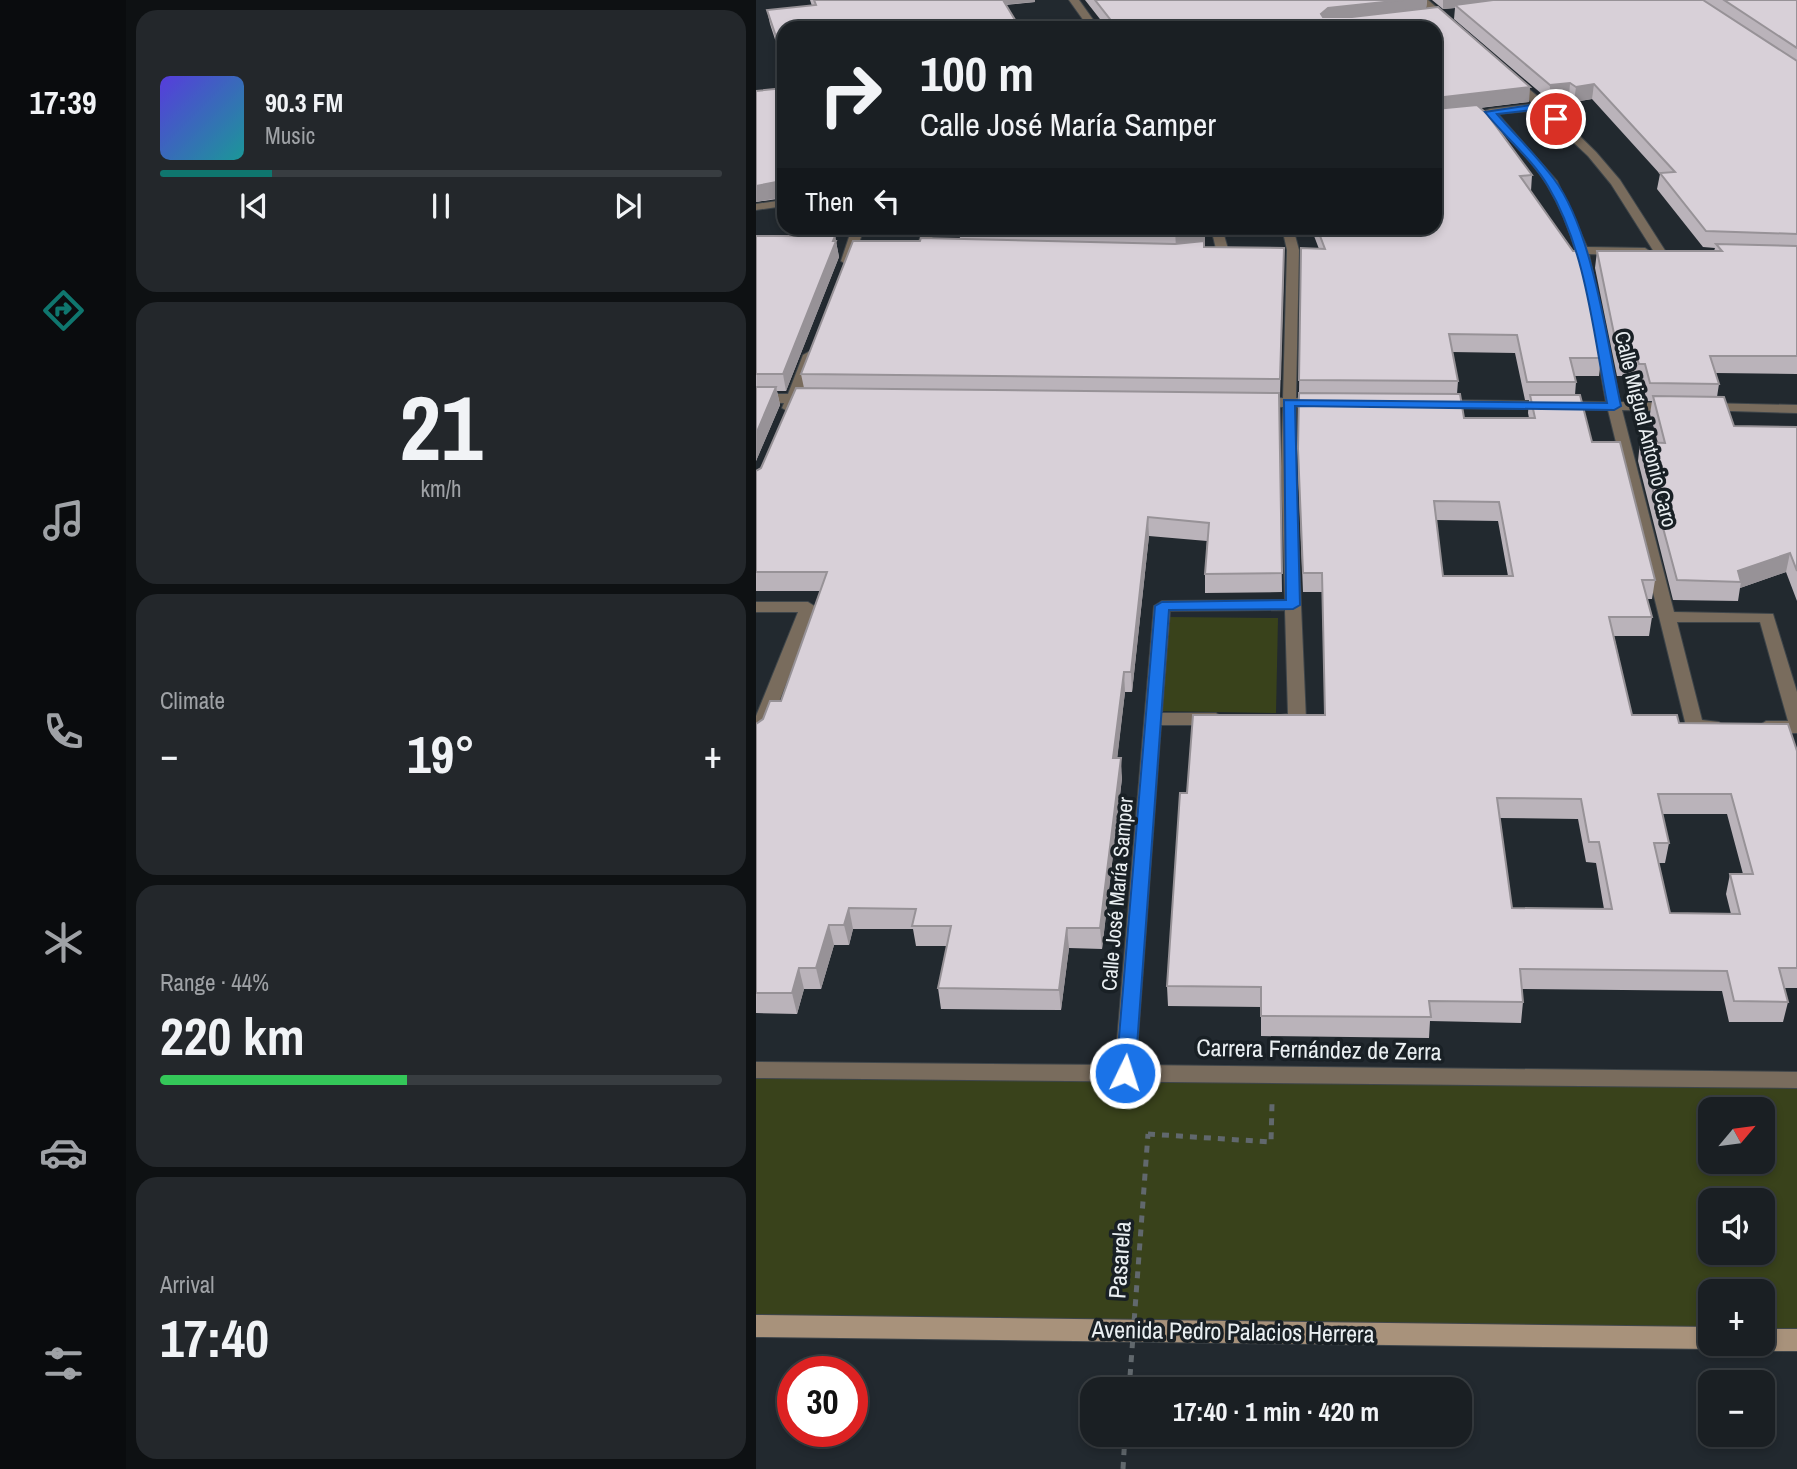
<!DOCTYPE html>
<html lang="en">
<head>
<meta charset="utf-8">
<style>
  body { margin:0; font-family:"Archivo Narrow",sans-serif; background:#23272b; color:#f1f3f6; height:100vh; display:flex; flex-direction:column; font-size:26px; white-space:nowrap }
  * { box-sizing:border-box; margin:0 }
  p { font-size:23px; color:#9fa2a6 }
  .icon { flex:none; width:38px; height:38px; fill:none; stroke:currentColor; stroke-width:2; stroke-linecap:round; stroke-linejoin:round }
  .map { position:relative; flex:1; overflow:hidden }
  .panel { display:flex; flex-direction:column; gap:10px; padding:10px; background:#0e1113; width:630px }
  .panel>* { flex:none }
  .guide { position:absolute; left:21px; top:21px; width:665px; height:214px; border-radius:21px; box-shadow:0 4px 10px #0003,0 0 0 2px #383d41; background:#1a1f23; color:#f1f3f6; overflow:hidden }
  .needle { width:46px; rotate:61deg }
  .buttons { position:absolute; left:942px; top:1097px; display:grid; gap:14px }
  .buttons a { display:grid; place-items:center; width:77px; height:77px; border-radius:14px; background:#1a1f23; box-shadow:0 4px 10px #0003,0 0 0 2px #383d41; font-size:35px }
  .speed { position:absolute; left:21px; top:1356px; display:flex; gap:14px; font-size:35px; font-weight:700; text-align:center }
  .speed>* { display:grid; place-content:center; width:91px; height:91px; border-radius:50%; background:#1a1f23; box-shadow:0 4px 10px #0003,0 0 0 2px #383d41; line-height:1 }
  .speed .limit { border:10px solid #d22; background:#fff; color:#111 }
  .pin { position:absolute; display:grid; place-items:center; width:60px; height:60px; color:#fff; margin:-30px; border:4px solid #fff; border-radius:50%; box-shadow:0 2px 7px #0007 }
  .me { position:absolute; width:77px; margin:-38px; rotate:4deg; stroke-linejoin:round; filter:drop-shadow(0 0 5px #0008) }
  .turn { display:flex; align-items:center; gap:24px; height:147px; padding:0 28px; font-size:32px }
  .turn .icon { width:91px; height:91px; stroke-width:2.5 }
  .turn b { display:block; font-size:49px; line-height:60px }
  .then { display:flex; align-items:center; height:66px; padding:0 28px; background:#0003; gap:14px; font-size:26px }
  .big { font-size:52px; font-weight:700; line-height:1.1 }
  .panel .tile { flex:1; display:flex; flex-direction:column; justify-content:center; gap:10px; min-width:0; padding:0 24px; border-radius:21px; background:#23272b }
  .panel .dial { align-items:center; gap:0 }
  .dial b { font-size:91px; line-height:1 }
  .song { display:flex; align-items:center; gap:21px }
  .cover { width:84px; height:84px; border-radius:10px; background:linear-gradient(135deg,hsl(250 70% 55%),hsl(180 70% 35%)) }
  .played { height:7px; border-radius:4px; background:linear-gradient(90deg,#0f766e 20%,#383d41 20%) }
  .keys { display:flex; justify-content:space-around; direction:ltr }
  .heat { display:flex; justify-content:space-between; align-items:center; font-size:38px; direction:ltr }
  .charge { height:10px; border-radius:5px; background:linear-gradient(90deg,#34c759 44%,#383d41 0) }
  .trip { position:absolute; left:324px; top:1377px; width:392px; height:70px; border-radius:21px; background:#1a1f23; box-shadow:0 4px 10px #0003,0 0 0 2px #383d41; font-weight:700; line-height:70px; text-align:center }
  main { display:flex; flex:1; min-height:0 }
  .dock { display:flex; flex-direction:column; width:126px; justify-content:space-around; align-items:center; background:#0a0c0e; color:#9fa2a6 }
  .dock .icon { width:49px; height:49px }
  .dock .current { color:#0f766e }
  .dock b { font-size:32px; color:#f1f3f6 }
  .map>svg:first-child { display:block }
  .green { fill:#39421b; fill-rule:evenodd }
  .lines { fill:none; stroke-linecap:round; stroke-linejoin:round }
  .minor-casing { stroke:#3e454a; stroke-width:2 }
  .secondary-casing { stroke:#3e454a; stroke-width:2 }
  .path { stroke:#61686d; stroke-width:5; stroke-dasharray:7 7; stroke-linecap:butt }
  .minor { fill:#796c5d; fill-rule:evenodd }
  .secondary { fill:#a8927b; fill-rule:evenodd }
  .path-bridge { stroke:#61686d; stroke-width:5; stroke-dasharray:7 7; stroke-linecap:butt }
  .wall { fill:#bab3ba; fill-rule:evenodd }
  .shaded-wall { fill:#979297 }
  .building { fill:#d8d0d8; stroke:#979297; stroke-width:2; fill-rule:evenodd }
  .route { fill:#1a73e8; stroke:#114b97; stroke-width:2 }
  .labels { text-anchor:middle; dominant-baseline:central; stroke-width:7; stroke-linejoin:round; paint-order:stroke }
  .street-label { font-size:21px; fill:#eaeff2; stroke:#192025 }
  .near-street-label { font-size:24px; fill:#eaeff2; stroke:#192025 }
</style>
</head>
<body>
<main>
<nav class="dock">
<b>17:39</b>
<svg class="icon current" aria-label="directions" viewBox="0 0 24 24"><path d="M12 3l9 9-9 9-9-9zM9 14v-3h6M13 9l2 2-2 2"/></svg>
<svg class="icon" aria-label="music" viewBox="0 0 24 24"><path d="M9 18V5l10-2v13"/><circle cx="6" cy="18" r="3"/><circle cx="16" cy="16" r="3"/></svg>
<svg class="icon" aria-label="phone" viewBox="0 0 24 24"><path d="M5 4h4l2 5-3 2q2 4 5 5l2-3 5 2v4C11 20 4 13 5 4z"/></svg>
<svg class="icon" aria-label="climate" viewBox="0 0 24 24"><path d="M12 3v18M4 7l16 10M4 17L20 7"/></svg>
<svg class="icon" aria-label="car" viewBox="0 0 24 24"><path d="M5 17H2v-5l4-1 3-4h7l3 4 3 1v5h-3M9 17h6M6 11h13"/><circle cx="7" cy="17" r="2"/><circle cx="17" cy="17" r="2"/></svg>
<svg class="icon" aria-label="filters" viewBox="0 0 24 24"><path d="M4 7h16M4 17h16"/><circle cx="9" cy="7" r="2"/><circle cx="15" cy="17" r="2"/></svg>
</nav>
<section class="panel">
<div class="tile">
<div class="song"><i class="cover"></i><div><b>90.3 FM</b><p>Music</p></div></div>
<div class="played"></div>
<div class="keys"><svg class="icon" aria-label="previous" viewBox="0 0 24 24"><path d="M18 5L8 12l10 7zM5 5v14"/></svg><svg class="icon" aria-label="pause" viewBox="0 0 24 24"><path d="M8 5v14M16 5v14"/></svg><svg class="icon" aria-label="next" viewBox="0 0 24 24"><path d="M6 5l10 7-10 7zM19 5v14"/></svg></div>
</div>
<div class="tile dial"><b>21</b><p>km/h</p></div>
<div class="tile"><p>Climate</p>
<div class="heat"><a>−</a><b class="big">19°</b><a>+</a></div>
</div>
<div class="tile"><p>Range · 44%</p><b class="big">220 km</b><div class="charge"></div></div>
<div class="tile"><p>Arrival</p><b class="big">17:40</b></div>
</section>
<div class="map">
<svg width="1041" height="1469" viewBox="0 0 1041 1469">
  <rect width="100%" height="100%" fill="#22292f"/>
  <g class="green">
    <path d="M414 617 522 618 520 713 405 711Z"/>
    <path d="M0 1070 1041 1080V1340H1006V1292H954V1338L0 1326ZM954 1110H1006V1162H954ZM954 1200H1006V1253H954Z"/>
  </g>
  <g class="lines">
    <g class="minor-casing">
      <g id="minor">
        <path d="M313 0H323L343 28H333Z"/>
        <path d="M662 0H672L699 23 691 25Z"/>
        <path d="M757 76 791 104 840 152 864 180 910 252 900 255 855 184 832 156 783 110 742 114 801 181 831 247 889 248 895 252 889 256 833 254 864 402 917 403 924 407 917 411 866 410 918 612 1017 614 1041 692V733H1010L1001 727 1010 721H1032L1004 622H921L946 720 963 722 966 726C958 735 938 735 930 726L852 410 682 408 675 404 682 400 850 402C836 330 830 249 791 185 776 160 751 138 732 116L723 113 734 109 777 104 753 81 752 79Z"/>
        <path d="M28 200V206L0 210V204Z"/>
        <path d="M96 228H108L97 261 91 265 85 261Z"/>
        <path d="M166 228H178L174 247 168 251 162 247Z"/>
        <path d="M455 228H466L472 249 470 252 460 249Z"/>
        <path d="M526 228H537L543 250 540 398 567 399 574 403 567 407H540L539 467 550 720C542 729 522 729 514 720L517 716 532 714 529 610 414 611 406 713H460L469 719 460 725H405L380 1065 1041 1072V1088L0 1078V1062L359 1065 398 606 406 601 529 600 525 467 527 407 500 406 493 402 500 398H527L531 250Z"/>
        <path d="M54 351 61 355 45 395 64 396V402L42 403 38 411 33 412 26 408 28 403 0 402V394H32L47 355Z"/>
        <path d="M948 403 1041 405V413L943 410 941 407Z"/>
        <path d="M0 602H52L60 607 9 738 0 744V716L42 612H0Z"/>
      </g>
    </g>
    <g class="secondary-casing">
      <g id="secondary">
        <path d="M0 1315 954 1327V1344H963L954 1349 0 1337Z"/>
        <path d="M1006 1329H1041V1351H1006L997 1348 996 1344H1006Z"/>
      </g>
    </g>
    <g class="path">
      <path d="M392 1134 515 1142 516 1104"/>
      <path d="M367 1469 369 1435"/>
    </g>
    <use href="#minor" class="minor"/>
    <use href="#secondary" class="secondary"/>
    <path class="path-bridge" d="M373 1390 392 1134"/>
  </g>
  <g class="wall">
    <path d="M54 0H279V2L28 28V67L14 24 11 10 56 6Z"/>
    <path d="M329 0H671L670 8 773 102 724 108 776 175 775 191 845 358 843 376H819L820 382 819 395 836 442 899 580 896 599H891L896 617 893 636H858L876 715 923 723 1041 751V988H1028L1032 1002 1027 1022H973L966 991 766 989 767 1002 765 1023 674 1021 673 1038 505 1036V1007L412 1006 411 986 431 793 569 715 566 592H547L542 467 545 248 563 249 555 228H679V28H351ZM696 352 759 353 769 400H773L772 413 773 418H708L701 394 702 381ZM680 520 742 521 752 576H687ZM906 814H971L987 874H974L970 894 975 914 914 913 903 863H909L913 843ZM744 818 822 819 830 862 840 863 848 909 756 908Z"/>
    <path d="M676 0H1041V374L960 373 963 384 961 397 978 426 1041 427V601L1030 572 984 588 982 601 917 600 882 461 884 442 902 443 894 414 896 401H891L886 382H881L879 376H861L839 268 841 251H958L959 248 947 247 901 189 904 174 836 99 818 102 813 97 793 100 698 19 699 8 687 9Z"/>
    <path d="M28 88V198L0 202V91Z"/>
    <path d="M203 228H449L448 247 528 265 524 396H523L526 592 449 593V574L451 541 393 536 376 692H369L361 758 366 778 346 949 313 948 305 1010 185 1009 182 988 191 946H160L157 929H97L93 945H78L65 989H48L41 1014 0 1013V724L7 719 25 701 64 591H0V471L5 468 48 388 45 374 164 241 204 239Z"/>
    <path d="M0 236H79L83 257 30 391H21L24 405 0 461Z"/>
  </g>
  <g class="shaded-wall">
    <path d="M242 0H279V2L243 5Z"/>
    <path d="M647 0H671L670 11 572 22 565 14 572 8Z"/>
    <path d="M687 0H767L699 5V8L687 9Z"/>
    <path d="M814 83 813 97 793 100 794 85Z"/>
    <path d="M838 84 836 99 818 102 820 87Z"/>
    <path d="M774 87 773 102 679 113 680 98Z"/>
    <path d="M25 181 28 197 0 202V186Z"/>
    <path d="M449 228V244L420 247 419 231Z"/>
    <path d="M79 236 83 257 30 391 27 374Z"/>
    <path d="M20 387 24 405 0 461V434Z"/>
    <path d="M392 517 393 536 376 692 375 672Z"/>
    <path d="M1034 553 1030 572 984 588 985 582 982 571Z"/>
    <path d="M368 672 369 692 359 778 357 758Z"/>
    <path d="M365 758 366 778 346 949 344 928Z"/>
    <path d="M93 908 97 929 93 945 88 925Z"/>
    <path d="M73 925 78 945 65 989 60 968Z"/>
    <path d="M311 928 313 948 305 1010 303 990Z"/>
    <path d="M43 968 48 989 41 1014 36 993Z"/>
  </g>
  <g class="building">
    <path d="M58 0H247L264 28H28V60L11 10 60 5Z"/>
    <path d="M339 0H647L572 8 565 14 567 17H596L682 7 774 87 680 98 679 100V28H361Z"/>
    <path d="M737 0H947L1041 61V234L950 231 904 173 919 172 838 84 820 87 814 83 794 85 699 5Z"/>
    <path d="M968 0H1041V48Z"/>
    <path d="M28 88V185L25 181 0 186V91Z"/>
    <path d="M721 105 731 114 776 175 764 176 817 251H823L845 358H814L820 382H771L761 335 693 334 702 381 543 380 545 248 569 249 561 228H679V108L680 109Z"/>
    <path d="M275 228H448L419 231Z"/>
    <path d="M0 236H79L77 241H80L27 374H0Z"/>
    <path d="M165 238 419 244 448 241V247L528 248 524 379 45 374 97 241H164Z"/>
    <path d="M960 244 1041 246V356H954L963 384 894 383 889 364H883L881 358H863L841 251H966Z"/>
    <path d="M0 387H20L0 434Z"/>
    <path d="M40 388 523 393 526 573 449 574 453 523 392 517 375 672H368L357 758H365L344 928H311L303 990 182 988 195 926H156L160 909 93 908 88 925H73L60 968H43L36 993H0V724L7 719 14 701H25L71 572H0V471L5 468Z"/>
    <path d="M543 393 704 394 708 418H779L774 395H824L836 442H864L899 580H886L896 617H853L876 715H921L923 723 1032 724 1041 751V968H1023L1032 1002 978 1001 971 971 764 969 767 1002 673 1001 675 1017 505 1016V987L411 986 424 793H431L437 715H569L566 573H547L542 449ZM678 501 743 502 757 576H687ZM902 794H975L997 874H974L984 914 914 913 898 843H913ZM741 798 825 799 833 842H843L856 909 756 908Z"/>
    <path d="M897 396 968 397 978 426 1041 427V571L1034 553 982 571 985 582 921 580 884 442 909 443Z"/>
  </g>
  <path class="route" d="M787 103 804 117V121H797L785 109 741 114C760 136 781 156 798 179 837 231 851 342 865 406L858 410 539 406 544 605 537 609 413 610 379 1073 376 1078 369 1081 363 1078 360 1073 399 606 406 602 530 600 528 400 851 403C837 331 830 250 792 186 776 159 749 137 729 112Z"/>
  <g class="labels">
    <g class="street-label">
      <text transform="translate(890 429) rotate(76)">Calle Miguel Antonio Caro</text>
      <text transform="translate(361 894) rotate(-85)">Calle José María Samper</text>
    </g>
    <g class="near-street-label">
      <text transform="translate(563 1049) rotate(1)">Carrera Fernández de Zerra</text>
      <text transform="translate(363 1260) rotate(-86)">Pasarela</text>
      <text transform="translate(477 1331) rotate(1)">Avenida Pedro Palacios Herrera</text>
    </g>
  </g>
</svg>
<div class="buttons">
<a><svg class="needle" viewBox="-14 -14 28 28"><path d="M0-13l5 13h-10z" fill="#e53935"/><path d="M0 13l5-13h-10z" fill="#9fa2a6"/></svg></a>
<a><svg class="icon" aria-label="sound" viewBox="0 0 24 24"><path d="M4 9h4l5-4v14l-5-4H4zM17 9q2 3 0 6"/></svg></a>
<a>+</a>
<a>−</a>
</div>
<div class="speed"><div class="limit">30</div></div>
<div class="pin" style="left:800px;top:119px;background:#d93025"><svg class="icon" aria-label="arrive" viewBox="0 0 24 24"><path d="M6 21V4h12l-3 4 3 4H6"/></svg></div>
<svg class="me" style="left:369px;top:1073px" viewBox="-20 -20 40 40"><circle r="17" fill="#1a73e8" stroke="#fff" stroke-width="3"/><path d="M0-11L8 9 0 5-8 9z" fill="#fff"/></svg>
<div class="trip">17:40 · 1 min · 420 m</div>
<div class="guide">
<div class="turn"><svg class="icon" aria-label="right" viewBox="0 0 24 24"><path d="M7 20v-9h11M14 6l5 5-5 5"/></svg><div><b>100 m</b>Calle José María Samper</div></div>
<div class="then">Then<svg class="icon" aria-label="left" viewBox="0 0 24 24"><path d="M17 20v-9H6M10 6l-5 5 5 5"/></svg></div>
</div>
</div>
</main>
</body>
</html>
